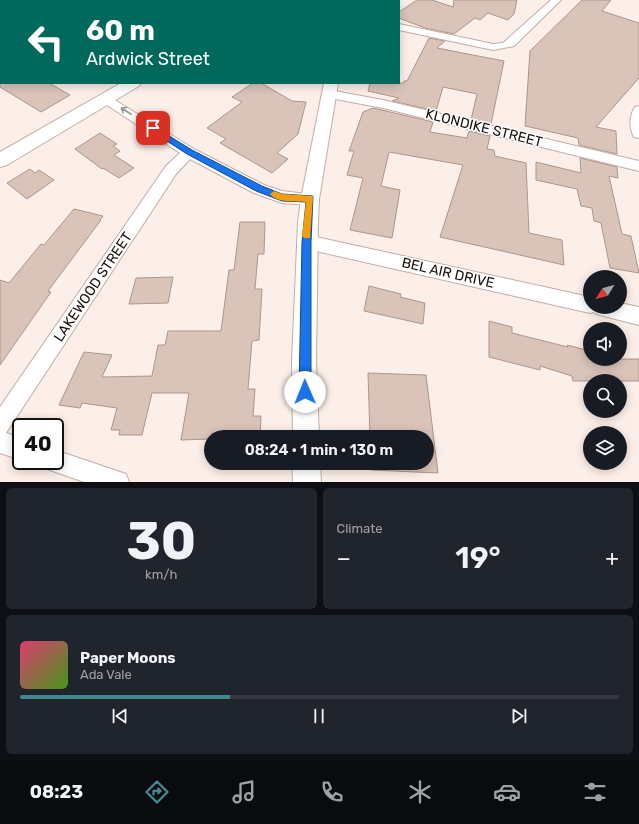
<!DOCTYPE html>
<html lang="en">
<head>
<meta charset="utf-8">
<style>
  body { margin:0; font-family:Rubik,sans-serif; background:#20242c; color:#f1f3f6; height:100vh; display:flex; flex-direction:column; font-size:15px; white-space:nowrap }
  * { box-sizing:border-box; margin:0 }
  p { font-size:13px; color:#9ea1a6 }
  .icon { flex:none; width:22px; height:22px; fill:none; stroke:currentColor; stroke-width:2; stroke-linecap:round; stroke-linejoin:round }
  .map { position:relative; height:482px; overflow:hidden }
  .sheet { display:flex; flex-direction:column; gap:6px; padding:6px; background:#0d0f14; flex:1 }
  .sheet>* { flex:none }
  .top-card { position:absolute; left:0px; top:0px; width:400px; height:84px; box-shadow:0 2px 10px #0003; background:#00695c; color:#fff; overflow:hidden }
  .needle { width:26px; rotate:233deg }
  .buttons { position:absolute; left:583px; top:270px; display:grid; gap:8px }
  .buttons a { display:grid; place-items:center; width:44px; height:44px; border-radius:50%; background:#171b24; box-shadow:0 2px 10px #0003; font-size:20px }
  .speed { position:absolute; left:12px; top:418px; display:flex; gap:8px; font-size:20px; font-weight:700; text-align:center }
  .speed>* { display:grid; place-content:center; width:52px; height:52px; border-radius:50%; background:#171b24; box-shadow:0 2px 10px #0003; line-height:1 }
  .speed .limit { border:2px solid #111; border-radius:6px; background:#fff; color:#111 }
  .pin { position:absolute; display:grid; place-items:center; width:34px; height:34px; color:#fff; margin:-17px; border-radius:8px; box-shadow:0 2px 6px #0006 }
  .me { position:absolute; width:44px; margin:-22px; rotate:359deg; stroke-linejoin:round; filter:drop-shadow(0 0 3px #0008) }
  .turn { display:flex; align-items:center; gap:14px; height:84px; padding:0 20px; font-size:18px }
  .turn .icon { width:52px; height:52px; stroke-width:2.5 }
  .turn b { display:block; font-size:28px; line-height:34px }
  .big { font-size:30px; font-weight:600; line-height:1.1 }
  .sheet .tile { flex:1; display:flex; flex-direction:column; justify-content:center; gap:6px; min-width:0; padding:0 14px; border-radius:6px; background:#20242c }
  .sheet .dial { align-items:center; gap:0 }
  .dial b { font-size:52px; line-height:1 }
  .song { display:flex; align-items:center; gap:12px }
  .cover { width:48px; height:48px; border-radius:6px; background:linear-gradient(135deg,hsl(340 70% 55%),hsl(100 70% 35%)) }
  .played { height:4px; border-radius:2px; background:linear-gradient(90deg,#42898f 35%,#363941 35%) }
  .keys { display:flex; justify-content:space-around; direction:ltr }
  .heat { display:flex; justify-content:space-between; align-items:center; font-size:22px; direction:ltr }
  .sheet .tiles { flex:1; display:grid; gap:6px; grid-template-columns:1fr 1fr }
  .tile:last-child { grid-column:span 2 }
  .trip { position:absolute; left:204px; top:430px; width:230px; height:40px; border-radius:20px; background:#171b24; box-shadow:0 2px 10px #0003; font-weight:600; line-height:40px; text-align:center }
  .menu { display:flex; height:64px; justify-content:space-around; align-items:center; background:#090b0e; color:#9ea1a6 }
  .menu .icon { width:28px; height:28px }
  .menu .on { color:#42898f }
  .menu b { font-size:18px; color:#f1f3f6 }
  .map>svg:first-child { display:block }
  .building { fill:#dac3b9; stroke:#ac968c }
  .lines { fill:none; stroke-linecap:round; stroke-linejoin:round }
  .minor-casing { stroke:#c4ada4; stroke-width:2 }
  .tertiary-casing { stroke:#c4ada4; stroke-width:2 }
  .secondary-casing { stroke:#c4ada4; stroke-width:2 }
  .minor { fill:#fff; fill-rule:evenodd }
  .tertiary { fill:#fff; fill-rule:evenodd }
  .secondary { fill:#fff; fill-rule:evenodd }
  .oneway { stroke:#989493 }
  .route { fill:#1a73e8; stroke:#114b97 }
  .slow { fill:#f59e0b }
  .labels { text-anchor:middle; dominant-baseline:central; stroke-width:3; stroke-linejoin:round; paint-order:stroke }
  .street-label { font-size:14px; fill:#1a120e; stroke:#fefefe }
</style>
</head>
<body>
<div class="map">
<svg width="639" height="482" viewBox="0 0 639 482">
  <rect width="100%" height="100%" fill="#fceee8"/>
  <g class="building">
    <path d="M417 0H432L453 7 454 0H517L514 14 508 20 488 13 480 20 475 18 454 34 425 28 399 18V12Z"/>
    <path d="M582 0H611L602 11 639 23V78L596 127 616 131 617 154 579 145 578 138 525 126 530 51Z"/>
    <path d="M429 38 445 41 437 48 504 61 491 124 471 120 477 94 443 87 436 111 392 101 399 98 368 91 370 83H404V81H407Z"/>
    <path d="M0 83H49L70 95 41 112 0 87Z"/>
    <path d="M253 83H261L292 101 306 102 298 134 277 153 288 159 272 173 220 143 226 139 207 128 242 102 232 97Z"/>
    <path d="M373 108 433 122 430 132 467 138 469 131 490 136 487 149 494 150 495 156 526 163 529 233 562 240 564 265 440 237 463 165 389 152 381 186 400 190 392 238 350 230 363 178 347 175 354 151H349L363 112Z"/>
    <path d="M100 133 117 144 113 146 120 151 114 155 134 168 119 178 103 168 102 169 75 149Z"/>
    <path d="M580 158 617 167 618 178 609 176 622 234 631 236 639 273 610 268 601 223 594 221 592 208 581 206 577 189 536 180V162L581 173Z"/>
    <path d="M30 169 35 173 39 170 54 180 27 199 7 183Z"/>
    <path d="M74 209 103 216 100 220H101L48 291 51 292 0 365V280L9 283 41 244 44 245Z"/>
    <path d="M240 222H265L264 254H258L255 289H262L259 340 252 341 248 389H255L253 416H261L260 437H211V439L181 440 189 393H152L142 435H119L120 430H111L117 408 82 403 80 408 59 405 84 352 112 355 102 377 152 376 158 345H165L168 331H221L229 270H234Z"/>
    <path d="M173 277 168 303 129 304 136 278Z"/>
    <path d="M369 286 401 294 400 297 425 303 423 324 364 311Z"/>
    <path d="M489 321 512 327V333L568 347 567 345 590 351V359H639V381H573L572 376 540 366V370L489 357Z"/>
    <path d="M368 373 426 375 438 473 371 470 370 463H427V437H370Z"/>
  </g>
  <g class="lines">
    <g class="minor-casing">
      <g id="minor">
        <path d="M204 0H215L216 1H205Z"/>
        <path d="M551 0H561L514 46 493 50 399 30V24L493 44 503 43Z"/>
        <path d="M329 90 383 100 639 161V171L383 108 325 97 323 94 325 91Z"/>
        <path d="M105 94 194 149 264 185 282 191 315 195 317 199 315 203 310 205 282 203 254 193 190 159 176 174 6 433 21 438V460L0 453V407L166 166 180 153 101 101 99 98Z"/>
        <path d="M639 106V138L634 137C629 128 629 116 635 107Z"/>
        <path d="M307 235 590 297V307H620V303L639 307V325L600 315 593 312 590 313 307 249 301 247 299 242 301 237Z"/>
        <path d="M55 450 126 474 129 482H84L47 469 44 461H55Z"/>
      </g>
    </g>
    <g class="tertiary-casing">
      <g id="tertiary">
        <path d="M324 83H338L319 199 318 222 316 362 319 437H293L292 362 298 222 301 199Z"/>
        <path d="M292 463H320L321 482H293Z"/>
      </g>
    </g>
    <g class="secondary-casing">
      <g id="secondary">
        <path d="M370 0H385L370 1Z"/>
        <path d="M121 83H141L139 86 7 165 0 167V152Z"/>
      </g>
    </g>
    <use href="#minor" class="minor"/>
    <use href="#tertiary" class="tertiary"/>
    <use href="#secondary" class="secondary"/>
  </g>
  <defs><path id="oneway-shaft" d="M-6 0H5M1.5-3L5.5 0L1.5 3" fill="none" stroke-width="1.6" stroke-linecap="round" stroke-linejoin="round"/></defs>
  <use class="oneway" href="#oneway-shaft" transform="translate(126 111) rotate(-147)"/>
  <path class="route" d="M153 126 192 150 262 186 282 194 313 196 311 242V392L309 396 305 398 301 396 299 392 302 242 306 202 282 201 256 191 187 154 150 130V127Z"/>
  <path class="slow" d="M274 191 282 194 313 196 310 238H304L302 236 306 202C295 201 277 203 270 194Z"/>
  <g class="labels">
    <g class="street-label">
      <text transform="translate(484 128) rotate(14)">KLONDIKE STREET</text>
      <text transform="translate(448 273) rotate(13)">BEL AIR DRIVE</text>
      <text transform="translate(93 287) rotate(-56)">LAKEWOOD STREET</text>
    </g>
  </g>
</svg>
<div class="buttons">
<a><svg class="needle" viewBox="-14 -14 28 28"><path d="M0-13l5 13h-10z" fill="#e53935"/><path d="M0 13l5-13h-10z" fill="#9ea1a6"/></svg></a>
<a><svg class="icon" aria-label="sound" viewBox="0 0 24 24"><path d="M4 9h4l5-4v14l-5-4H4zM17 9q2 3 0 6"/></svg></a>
<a><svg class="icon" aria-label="search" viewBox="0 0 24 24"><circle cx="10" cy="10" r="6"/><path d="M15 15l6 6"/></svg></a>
<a><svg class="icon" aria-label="layers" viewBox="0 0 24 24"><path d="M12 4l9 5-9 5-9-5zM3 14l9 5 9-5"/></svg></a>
</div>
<div class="speed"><div class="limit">40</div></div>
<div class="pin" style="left:153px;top:128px;background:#d93025"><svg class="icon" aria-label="arrive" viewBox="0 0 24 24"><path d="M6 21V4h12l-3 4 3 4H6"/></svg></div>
<svg class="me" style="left:305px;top:392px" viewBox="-20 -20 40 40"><circle r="19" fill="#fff"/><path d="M0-13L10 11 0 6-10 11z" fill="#1a73e8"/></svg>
<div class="trip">08:24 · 1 min · 130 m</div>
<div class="top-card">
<div class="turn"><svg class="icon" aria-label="left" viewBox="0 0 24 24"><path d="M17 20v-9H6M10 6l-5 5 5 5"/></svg><div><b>60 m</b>Ardwick Street</div></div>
</div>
</div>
<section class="sheet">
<div class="tiles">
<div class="tile dial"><b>30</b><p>km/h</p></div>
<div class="tile"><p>Climate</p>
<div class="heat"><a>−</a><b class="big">19°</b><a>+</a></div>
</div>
<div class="tile">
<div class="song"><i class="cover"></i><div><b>Paper Moons</b><p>Ada Vale</p></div></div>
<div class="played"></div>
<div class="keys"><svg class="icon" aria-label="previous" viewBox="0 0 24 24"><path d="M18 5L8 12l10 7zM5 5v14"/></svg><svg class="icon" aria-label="pause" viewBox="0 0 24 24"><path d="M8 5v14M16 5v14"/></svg><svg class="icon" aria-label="next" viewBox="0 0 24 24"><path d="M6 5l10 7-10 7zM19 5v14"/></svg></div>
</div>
</div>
</section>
<nav class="menu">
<b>08:23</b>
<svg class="icon on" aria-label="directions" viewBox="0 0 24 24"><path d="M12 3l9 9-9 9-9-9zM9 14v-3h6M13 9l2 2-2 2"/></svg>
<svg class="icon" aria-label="music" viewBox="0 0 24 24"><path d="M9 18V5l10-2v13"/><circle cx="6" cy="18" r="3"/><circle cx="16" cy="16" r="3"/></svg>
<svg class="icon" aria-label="phone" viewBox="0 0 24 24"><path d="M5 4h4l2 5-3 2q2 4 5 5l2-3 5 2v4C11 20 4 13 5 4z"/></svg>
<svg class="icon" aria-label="climate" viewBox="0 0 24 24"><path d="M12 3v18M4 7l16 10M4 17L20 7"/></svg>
<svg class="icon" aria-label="car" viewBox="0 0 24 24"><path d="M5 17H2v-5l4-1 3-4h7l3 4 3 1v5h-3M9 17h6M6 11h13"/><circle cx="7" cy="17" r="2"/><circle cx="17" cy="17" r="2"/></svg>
<svg class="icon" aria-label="filters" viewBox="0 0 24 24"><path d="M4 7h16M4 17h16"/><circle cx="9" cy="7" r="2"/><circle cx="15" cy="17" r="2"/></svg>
</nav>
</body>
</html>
